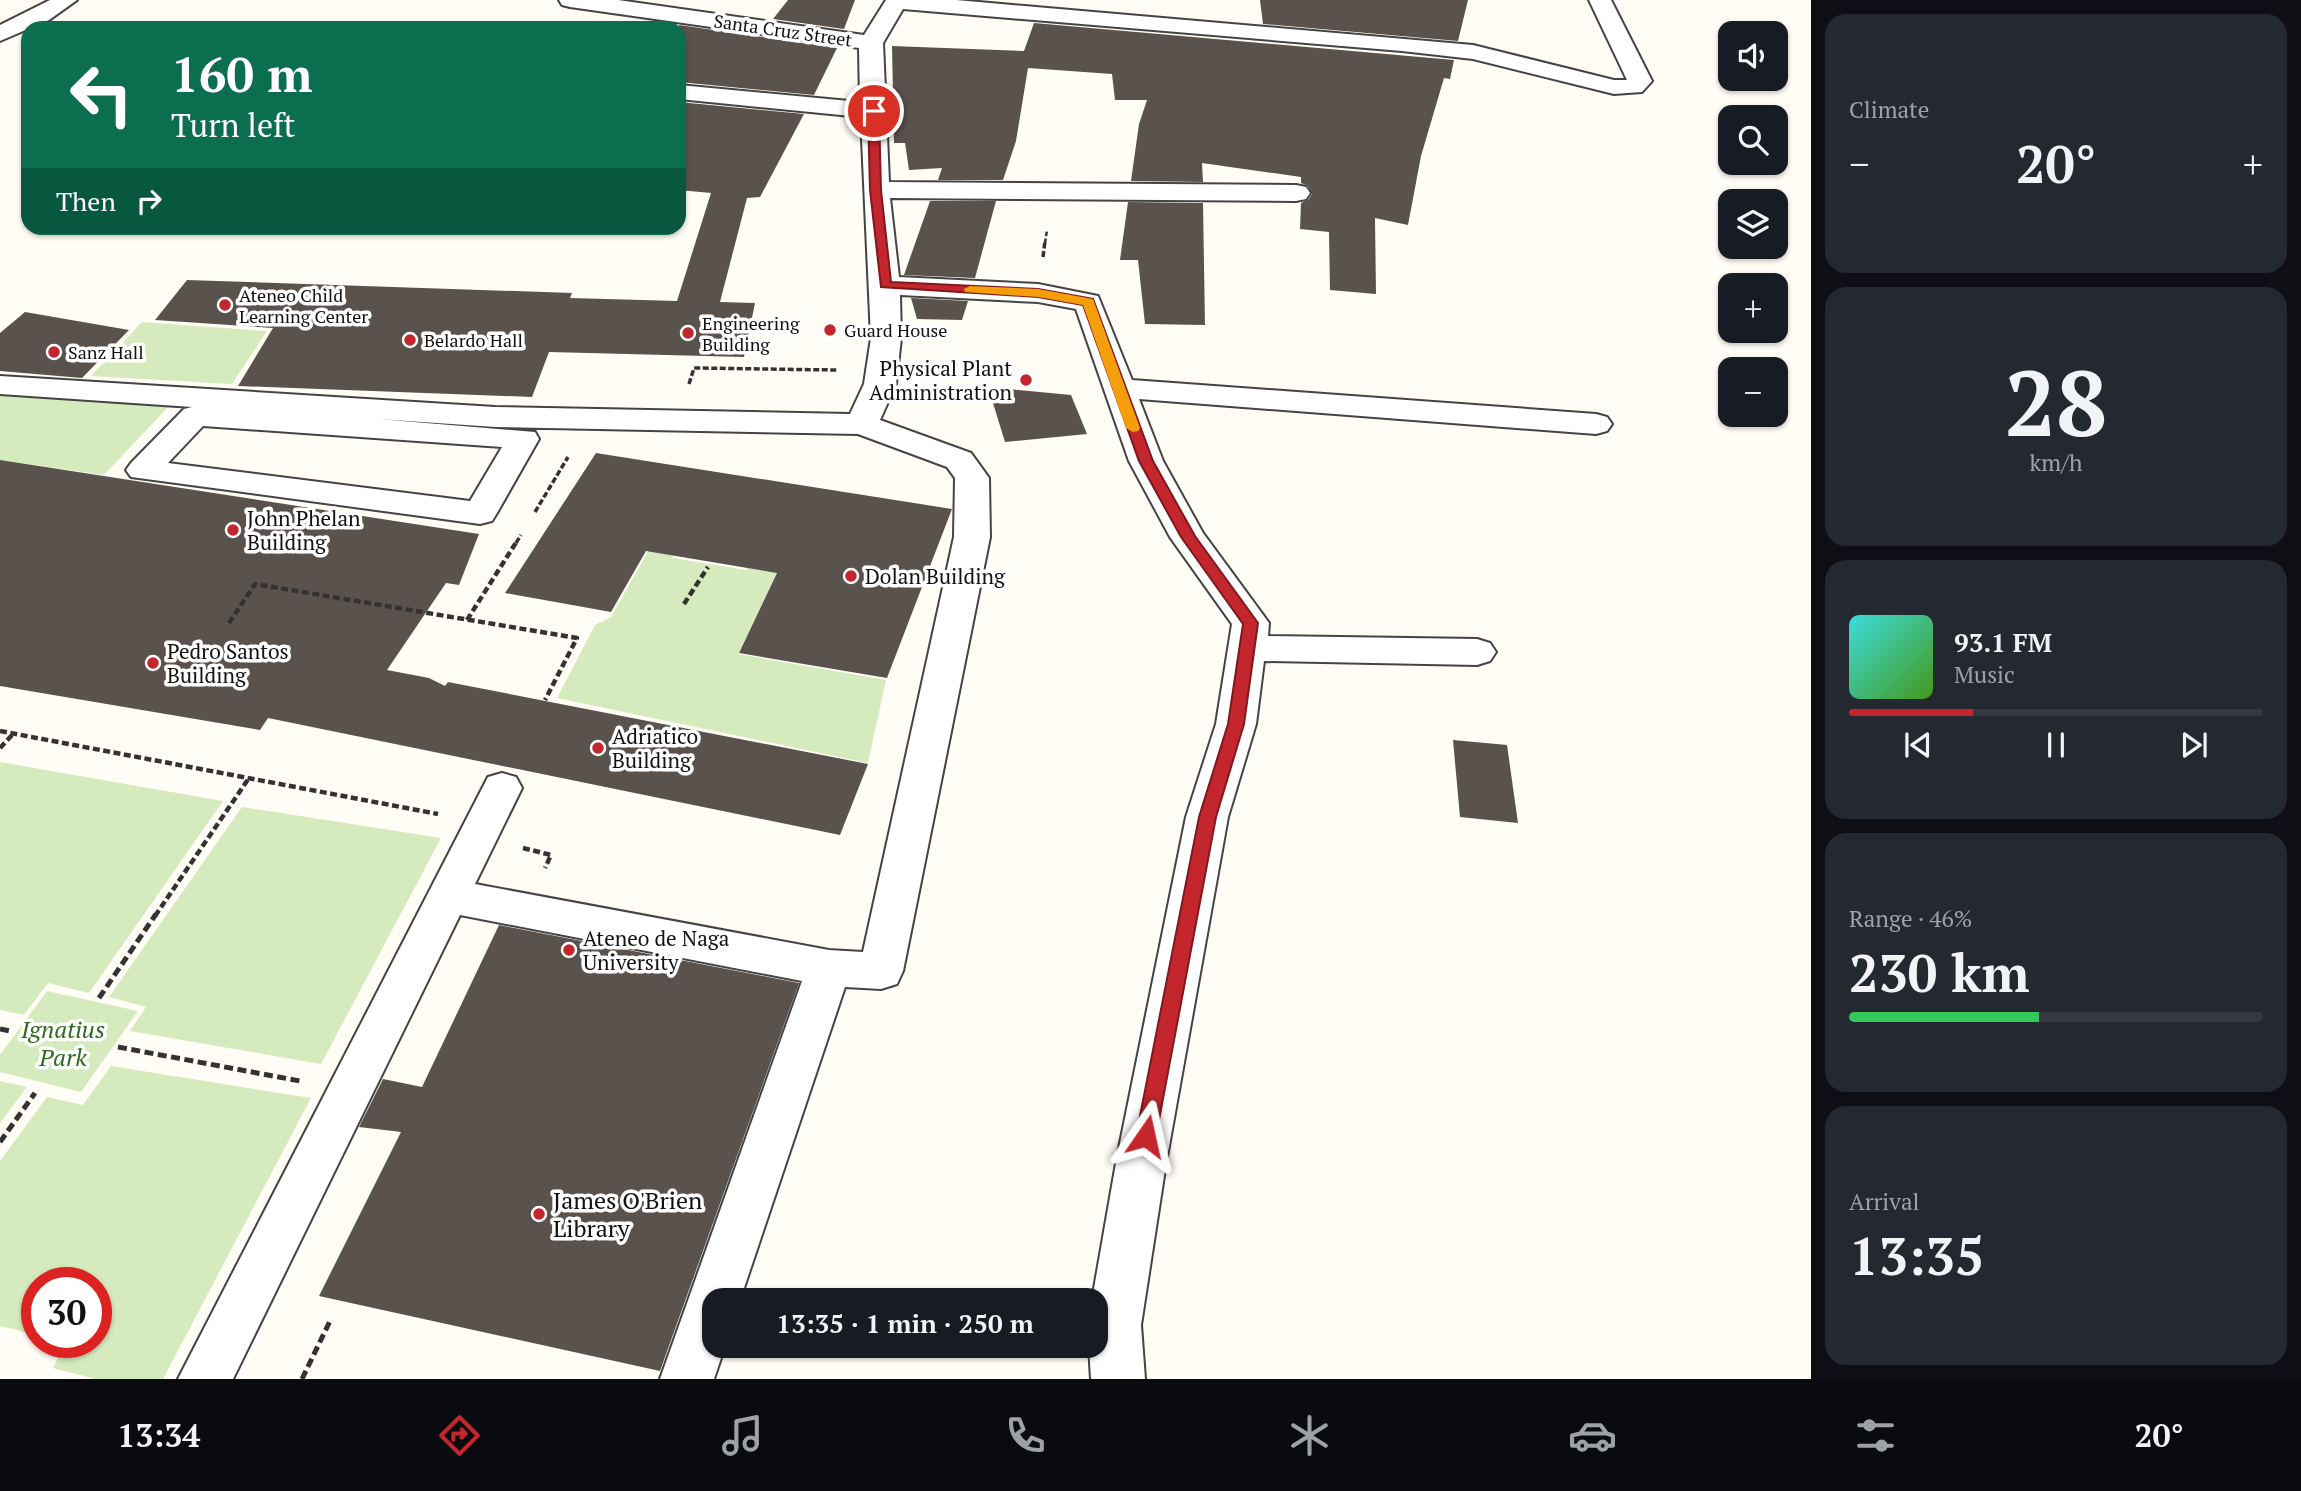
<!DOCTYPE html>
<html lang="en">
<head>
<meta charset="utf-8">
<style>
  body { margin:0; font-family:"PT Serif",serif; background:#242831; color:#f1f3f6; height:100vh; display:flex; flex-direction:column; font-size:26px; white-space:nowrap }
  * { box-sizing:border-box; margin:0 }
  p { font-size:23px; color:#9ea1a6 }
  .icon { flex:none; width:38px; height:38px; fill:none; stroke:currentColor; stroke-width:2; stroke-linecap:round; stroke-linejoin:round }
  .map { position:relative; flex:1; overflow:hidden }
  .panel { display:flex; flex-direction:column; gap:14px; padding:14px; background:#0d0f14; width:490px }
  .panel>* { flex:none }
  .guide { position:absolute; left:21px; top:21px; width:665px; height:214px; border-radius:21px; box-shadow:0 2px 5px #0004; background:#0b6e4f; color:#fff; overflow:hidden }
  .tools { position:absolute; left:1718px; top:21px; display:grid; gap:14px }
  .tools a { display:grid; place-items:center; width:70px; height:70px; border-radius:14px; background:#171b24; box-shadow:0 2px 5px #0004; font-size:35px }
  .speed { position:absolute; left:21px; top:1267px; display:flex; gap:14px; font-size:35px; font-weight:700; text-align:center }
  .speed>* { display:grid; place-content:center; width:91px; height:91px; border-radius:50%; background:#171b24; box-shadow:0 2px 5px #0004; line-height:1 }
  .speed .limit { border:10px solid #d22; background:#fff; color:#111 }
  .pin { position:absolute; display:grid; place-items:center; width:60px; height:60px; color:#fff; margin:-30px; border:4px solid #fff; border-radius:50%; box-shadow:0 2px 7px #0007 }
  .me { position:absolute; width:77px; margin:-38px; rotate:11deg; stroke-linejoin:round; filter:drop-shadow(0 0 5px #0008) }
  .turn { display:flex; align-items:center; gap:24px; height:147px; padding:0 35px; font-size:32px }
  .turn .icon { width:91px; height:91px; stroke-width:2.5 }
  .turn b { display:block; font-size:49px; line-height:60px }
  .then { display:flex; align-items:center; height:66px; padding:0 35px; background:#0003; gap:14px; font-size:26px }
  .big { font-size:52px; font-weight:600; line-height:1.1 }
  .panel .card { flex:1; display:flex; flex-direction:column; justify-content:center; gap:10px; min-width:0; padding:0 24px; border-radius:21px; background:#242831 }
  .panel .dial { align-items:center; gap:0 }
  .dial b { font-size:91px; line-height:1 }
  .song { display:flex; align-items:center; gap:21px }
  .cover { width:84px; height:84px; border-radius:10px; background:linear-gradient(135deg,hsl(180 70% 55%),hsl(100 70% 35%)) }
  .played { height:7px; border-radius:4px; background:linear-gradient(90deg,#c4262e 30%,#363941 30%) }
  .keys { display:flex; justify-content:space-around; direction:ltr }
  .heat { display:flex; justify-content:space-between; align-items:center; font-size:38px; direction:ltr }
  .charge { height:10px; border-radius:5px; background:linear-gradient(90deg,#34c759 46%,#363941 0) }
  .trip { position:absolute; left:702px; top:1288px; width:406px; height:70px; border-radius:21px; background:#171b24; box-shadow:0 2px 5px #0004; font-weight:600; line-height:70px; text-align:center }
  .tab-bar { display:flex; height:112px; justify-content:space-around; align-items:center; background:#090b0e; color:#9ea1a6 }
  .tab-bar .icon { width:49px; height:49px }
  .tab-bar .current { color:#c4262e }
  .tab-bar b { font-size:32px; color:#f1f3f6 }
  main { display:flex; flex:1; min-height:0 }
  .map>svg:first-child { display:block }
  .green { fill:#d5ebbd }
  .building { fill:#5a524d }
  .lines { fill:none; stroke-linecap:round; stroke-linejoin:round }
  .minor-casing { stroke:#444; stroke-width:4 }
  .path-far3 { stroke:#333; stroke-width:2.5; stroke-dasharray:4.5 2.5; stroke-linecap:butt }
  .path-far2 { stroke:#333; stroke-width:3.5; stroke-dasharray:6 2.5; stroke-linecap:butt }
  .path-far1 { stroke:#333; stroke-width:4.5; stroke-dasharray:7 3.5; stroke-linecap:butt }
  .path { stroke:#333; stroke-width:5; stroke-dasharray:9 4.5; stroke-linecap:butt }
  .minor { fill:#fff; fill-rule:evenodd }
  .route { fill:#c4262e; stroke:#7f191e; stroke-width:2 }
  .slow { fill:#f59e0b }
  .poi-dot { fill:#c4262e; stroke:#fff; stroke-width:2.5 }
  .labels { text-anchor:middle; dominant-baseline:central; stroke-width:7; stroke-linejoin:round; paint-order:stroke }
  .far-street-label { font-size:18px; fill:#111; stroke:#fff }
  .far-poi-label { font-size:18px; fill:#111; stroke:#fff; text-anchor:start }
  .poi-label { font-size:21px; fill:#111; stroke:#fff; text-anchor:start }
  .near-park-label { font-size:24px; font-style:italic; fill:#2f6b1f; stroke:#fff }
  .near-poi-label { font-size:24px; fill:#111; stroke:#fff; text-anchor:start }
</style>
</head>
<body>
<main>
<div class="map">
<svg width="1811" height="1379" viewBox="0 0 1811 1379">
  <rect width="100%" height="100%" fill="#fffdf5"/>
  <g class="green">
    <path d="M142 322 267 331 232 384 91 376Z"/>
    <path d="M0 395 168 407 104 475 0 460Z"/>
    <path d="M655 539 677 550 672 558 746 570 752 562 783 560 738 654 886 680 868 763 557 698 595 625 611 617Z"/>
    <path d="M0 762 223 801 89 993 48 983 24 1015 0 1010Z"/>
    <path d="M242 807 441 838 321 1064 130 1031 146 1007 109 997Z"/>
    <path d="M47 991 138 1011 81 1092 0 1072V1055Z"/>
    <path d="M111 1066 311 1098 163 1379H96L53 1368 66 1342H96V1283H37V1335L0 1326V1161L47 1097 83 1105Z"/>
    <path d="M0 1081 27 1087 0 1123Z"/>
  </g>
  <g class="building">
    <path d="M788 0H855L844 29 773 19Z"/>
    <path d="M1260 0H1468L1458 41 1263 24Z"/>
    <path d="M1034 23 1454 60 1450 79 1444 78 1421 156 1408 225 1375 218 1376 294 1330 290 1329 232 1300 229 1301 203 1308 200 1312 194 1308 186 1301 183V177L1202 163 1203 182 1131 181 1139 124 1147 100H1115L1112 74 1028 68 1016 141 1003 180H938L942 168 909 170 905 143H894L892 46 1024 51Z"/>
    <path d="M679 25 837 48 814 95 679 82Z"/>
    <path d="M679 102 804 114 760 197 747 198 720 302 755 303 744 357 549 352 532 397 238 386 273 328 155 320 187 280 572 293 570 298 677 301 711 193 679 190Z"/>
    <path d="M930 201H996L975 278 904 275Z"/>
    <path d="M1128 202 1203 203 1205 325 1145 324 1138 260H1120Z"/>
    <path d="M911 298 968 301 962 320 917 319Z"/>
    <path d="M25 312 129 330 82 378 0 371V333Z"/>
    <path d="M988 387 1071 395 1087 434 1005 442Z"/>
    <path d="M596 453 952 509 887 678 739 653 777 573 646 551 611 612 505 593Z"/>
    <path d="M0 460 479 534 459 585 446 583 387 670 429 678 445 686 448 682 868 764 840 835 268 718 260 730 0 686Z"/>
    <path d="M1453 740 1507 745 1518 823 1460 817Z"/>
    <path d="M499 925 799 983 660 1371 319 1296 401 1132 359 1127 383 1079 422 1087Z"/>
  </g>
  <g class="lines">
    <g class="minor-casing">
      <g id="minor">
        <path d="M50 0H77L49 20 0 41V25Z"/>
        <path d="M559 0H618L864 35 886 0H956L1473 45 1614 80H1627L1589 0H1611L1652 81 1642 92 1614 94 1473 59 1402 51 903 9 883 43 889 182 1296 185 1306 187 1310 193 1306 199 1296 201 890 198 899 277 1038 284 1098 296 1132 380 1596 414 1607 417 1612 424 1607 431 1596 434 1139 399 1163 461 1203 533 1269 623 1268 636 1477 639 1490 643 1496 652 1490 661 1477 665 1264 661 1256 724 1228 817 1166 1163 1141 1325 1145 1379H1091L1089 1346H1096V1300H1092L1116 1163 1186 817 1216 724 1232 624 1170 537 1129 461 1076 309 1038 302 900 295 901 338 896 384 880 420 971 453 989 478 990 537 903 971 897 984 881 989 845 987 740 1300H714V1346H725L714 1379H660L802 981 460 915 233 1379H178L488 777 502 773 516 777 522 788 475 884 829 950 863 952 954 537 955 478 947 467 858 434 495 427 378 419 535 432 539 439 497 513 492 521 480 524 131 477 126 470 131 463 184 409 192 407 0 394V376L495 407 850 414 864 384 871 338 861 117 679 99V85L860 102 859 48 570 7 562 5ZM203 426 502 447 470 501 168 463Z"/>
      </g>
    </g>
    <path class="path-far3" d="M1045 243 1047 230"/>
    <g class="path-far2">
      <path d="M1043 257 1045 241"/>
      <path d="M689 384 694 368 837 370"/>
      <path d="M535 512 568 457"/>
      <path d="M516 543 521 535"/>
    </g>
    <g class="path-far1">
      <path d="M684 604 708 567"/>
      <path d="M467 620 517 541"/>
      <path d="M229 623 255 584 577 638 545 700"/>
      <path d="M0 731 438 814"/>
      <path d="M0 748 13 734"/>
      <path d="M523 848 551 855 545 868"/>
      <path d="M155 916 249 778"/>
    </g>
    <g class="path">
      <path d="M99 998 156 914"/>
      <path d="M0 1029 10 1031"/>
      <path d="M118 1047 300 1081"/>
      <path d="M0 1142 35 1093"/>
      <path d="M765 1346 776 1348"/>
      <path d="M302 1379 330 1321"/>
    </g>
    <use href="#minor" class="minor"/>
  </g>
  <path class="route" d="M874 108 879 111 881 190 891 282 1038 289 1093 299 1153 461 1195 536 1258 623 1244 724 1216 817 1156 1136 1153 1142 1146 1145 1139 1142 1136 1136 1199 817 1228 724 1243 624 1181 537 1139 461 1083 305 1038 297 881 287 870 190 868 111Z"/>
  <path class="slow" d="M970 286 1038 289 1093 299 1140 428 1138 431 1133 432 1126 428 1083 305 1038 297 965 292 964 289Z"/>
  <g class="poi-dot">
    <circle cx="225" cy="305" r="7"/>
    <circle cx="830" cy="330" r="7"/>
    <circle cx="688" cy="333" r="7"/>
    <circle cx="410" cy="340" r="7"/>
    <circle cx="54" cy="352" r="7"/>
    <circle cx="1026" cy="380" r="7"/>
    <circle cx="233" cy="530" r="7"/>
    <circle cx="851" cy="576" r="7"/>
    <circle cx="153" cy="663" r="7"/>
    <circle cx="598" cy="748" r="7"/>
    <circle cx="569" cy="950" r="7"/>
    <circle cx="539" cy="1214" r="7"/>
  </g>
  <g class="labels">
    <g class="far-street-label">
      <text transform="translate(783 30) rotate(8)">Santa Cruz Street</text>
    </g>
    <g class="far-poi-label">
      <text x="239" y="295">Ateneo Child<tspan x="239" dy="21">Learning Center</tspan></text>
      <text x="702" y="323">Engineering<tspan x="702" dy="21">Building</tspan></text>
      <text x="844" y="330">Guard House</text>
      <text x="424" y="340">Belardo Hall</text>
      <text x="68" y="352">Sanz Hall</text>
    </g>
    <g class="poi-label">
      <text x="1012" y="368" text-anchor="end">Physical Plant<tspan x="1012" dy="24">Administration</tspan></text>
      <text x="247" y="518">John Phelan<tspan x="247" dy="24">Building</tspan></text>
      <text x="865" y="576">Dolan Building</text>
      <text x="167" y="651">Pedro Santos<tspan x="167" dy="24">Building</tspan></text>
      <text x="612" y="736">Adriatico<tspan x="612" dy="24">Building</tspan></text>
      <text x="583" y="938">Ateneo de Naga<tspan x="583" dy="24">University</tspan></text>
    </g>
    <g class="near-park-label">
      <text x="63" y="1029">Ignatius<tspan x="63" dy="28">Park</tspan></text>
    </g>
    <g class="near-poi-label">
      <text x="553" y="1200">James O'Brien<tspan x="553" dy="28">Library</tspan></text>
    </g>
  </g>
</svg>
<div class="tools">
<a><svg class="icon" aria-label="sound" viewBox="0 0 24 24"><path d="M4 9h4l5-4v14l-5-4H4zM17 9q2 3 0 6"/></svg></a>
<a><svg class="icon" aria-label="search" viewBox="0 0 24 24"><circle cx="10" cy="10" r="6"/><path d="M15 15l6 6"/></svg></a>
<a><svg class="icon" aria-label="layers" viewBox="0 0 24 24"><path d="M12 4l9 5-9 5-9-5zM3 14l9 5 9-5"/></svg></a>
<a>+</a>
<a>−</a>
</div>
<div class="speed"><div class="limit">30</div></div>
<div class="pin" style="left:874px;top:111px;background:#d93025"><svg class="icon" aria-label="arrive" viewBox="0 0 24 24"><path d="M6 21V4h12l-3 4 3 4H6"/></svg></div>
<svg class="me" style="left:1146px;top:1136px" viewBox="-20 -20 40 40"><path d="M0-17L14 15 0 8-14 15z" fill="#c4262e" stroke="#fff" stroke-width="4"/></svg>
<div class="trip">13:35 · 1 min · 250 m</div>
<div class="guide">
<div class="turn"><svg class="icon" aria-label="left" viewBox="0 0 24 24"><path d="M17 20v-9H6M10 6l-5 5 5 5"/></svg><div><b>160 m</b>Turn left</div></div>
<div class="then">Then<svg class="icon" aria-label="right" viewBox="0 0 24 24"><path d="M7 20v-9h11M14 6l5 5-5 5"/></svg></div>
</div>
</div>
<section class="panel">
<div class="card"><p>Climate</p>
<div class="heat"><a>−</a><b class="big">20°</b><a>+</a></div>
</div>
<div class="card dial"><b>28</b><p>km/h</p></div>
<div class="card">
<div class="song"><i class="cover"></i><div><b>93.1 FM</b><p>Music</p></div></div>
<div class="played"></div>
<div class="keys"><svg class="icon" aria-label="previous" viewBox="0 0 24 24"><path d="M18 5L8 12l10 7zM5 5v14"/></svg><svg class="icon" aria-label="pause" viewBox="0 0 24 24"><path d="M8 5v14M16 5v14"/></svg><svg class="icon" aria-label="next" viewBox="0 0 24 24"><path d="M6 5l10 7-10 7zM19 5v14"/></svg></div>
</div>
<div class="card"><p>Range · 46%</p><b class="big">230 km</b><div class="charge"></div></div>
<div class="card"><p>Arrival</p><b class="big">13:35</b></div>
</section>
</main>
<nav class="tab-bar">
<b>13:34</b>
<svg class="icon current" aria-label="directions" viewBox="0 0 24 24"><path d="M12 3l9 9-9 9-9-9zM9 14v-3h6M13 9l2 2-2 2"/></svg>
<svg class="icon" aria-label="music" viewBox="0 0 24 24"><path d="M9 18V5l10-2v13"/><circle cx="6" cy="18" r="3"/><circle cx="16" cy="16" r="3"/></svg>
<svg class="icon" aria-label="phone" viewBox="0 0 24 24"><path d="M5 4h4l2 5-3 2q2 4 5 5l2-3 5 2v4C11 20 4 13 5 4z"/></svg>
<svg class="icon" aria-label="climate" viewBox="0 0 24 24"><path d="M12 3v18M4 7l16 10M4 17L20 7"/></svg>
<svg class="icon" aria-label="car" viewBox="0 0 24 24"><path d="M5 17H2v-5l4-1 3-4h7l3 4 3 1v5h-3M9 17h6M6 11h13"/><circle cx="7" cy="17" r="2"/><circle cx="17" cy="17" r="2"/></svg>
<svg class="icon" aria-label="filters" viewBox="0 0 24 24"><path d="M4 7h16M4 17h16"/><circle cx="9" cy="7" r="2"/><circle cx="15" cy="17" r="2"/></svg>
<b>20°</b>
</nav>
</body>
</html>
